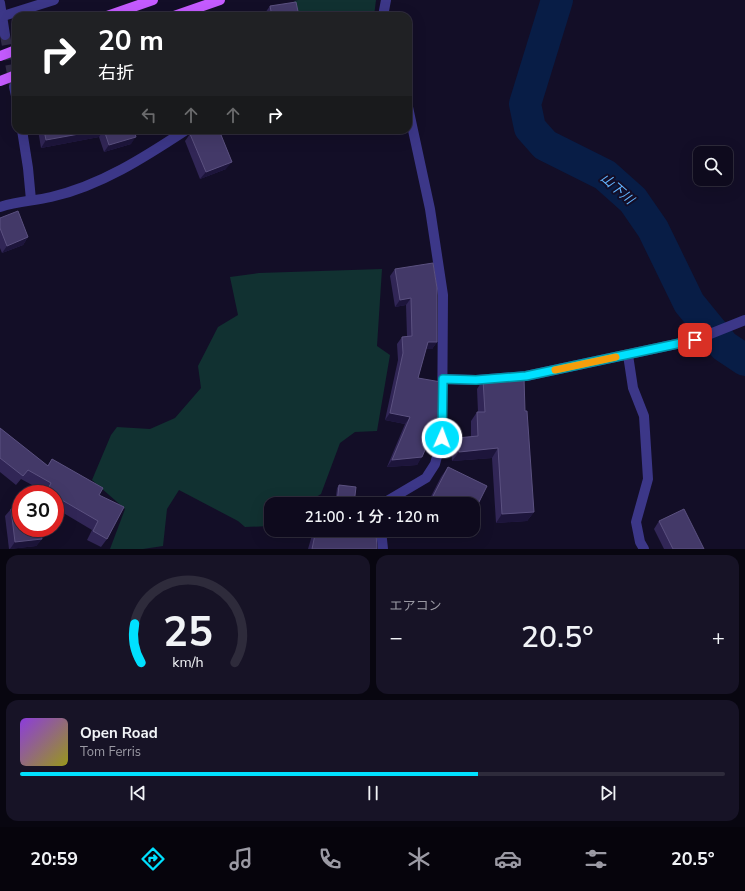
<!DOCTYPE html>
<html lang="ja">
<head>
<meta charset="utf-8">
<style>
  body { margin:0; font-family:"Nunito Sans","Noto Sans JP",sans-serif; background:#171326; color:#f1f3f6; height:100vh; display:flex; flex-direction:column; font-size:15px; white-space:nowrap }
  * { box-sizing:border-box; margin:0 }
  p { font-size:13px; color:#9b9aa4 }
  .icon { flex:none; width:22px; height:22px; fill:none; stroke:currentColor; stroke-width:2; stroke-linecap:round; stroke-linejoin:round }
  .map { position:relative; height:549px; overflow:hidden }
  .drawer { display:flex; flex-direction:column; gap:6px; padding:6px; background:#080610; flex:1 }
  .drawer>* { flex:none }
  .top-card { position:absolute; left:12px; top:12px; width:400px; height:122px; border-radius:12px; box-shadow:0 4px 16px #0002,0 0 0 1px #2e2b3b; background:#202124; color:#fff; overflow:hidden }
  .fabs { position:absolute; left:693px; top:146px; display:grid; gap:8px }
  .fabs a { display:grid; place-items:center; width:40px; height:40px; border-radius:8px; background:#0e0a1d; box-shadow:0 4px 16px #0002,0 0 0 1px #2e2b3b; font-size:20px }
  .speed { position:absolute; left:12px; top:485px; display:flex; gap:8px; font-size:20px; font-weight:700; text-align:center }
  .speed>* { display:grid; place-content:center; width:52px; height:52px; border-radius:50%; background:#0e0a1d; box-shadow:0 4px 16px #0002,0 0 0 1px #2e2b3b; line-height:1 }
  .speed .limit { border:6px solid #d22; background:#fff; color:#111 }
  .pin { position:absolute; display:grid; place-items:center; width:34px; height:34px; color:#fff; margin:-17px; border-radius:8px; box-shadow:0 2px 6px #0006 }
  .me { position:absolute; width:44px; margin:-22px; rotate:2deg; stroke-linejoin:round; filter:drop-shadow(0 0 3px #0008) }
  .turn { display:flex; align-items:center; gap:14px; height:84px; padding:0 20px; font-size:18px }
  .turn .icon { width:52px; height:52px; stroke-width:2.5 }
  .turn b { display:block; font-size:28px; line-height:34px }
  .lanes { display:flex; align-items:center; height:38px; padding:0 20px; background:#0003; justify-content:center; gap:20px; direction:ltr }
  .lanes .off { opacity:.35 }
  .big { font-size:30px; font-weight:600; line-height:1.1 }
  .drawer .widget { flex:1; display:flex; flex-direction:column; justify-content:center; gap:6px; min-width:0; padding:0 14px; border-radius:12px; background:#171326 }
  .drawer .dial { align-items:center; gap:0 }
  .dial svg { height:104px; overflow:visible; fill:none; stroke:#2e2b3b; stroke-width:7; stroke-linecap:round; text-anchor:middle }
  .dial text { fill:#f1f3f6; stroke:none }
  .song { display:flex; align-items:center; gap:12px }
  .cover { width:48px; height:48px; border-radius:6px; background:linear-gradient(135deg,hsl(270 70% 55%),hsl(60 70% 35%)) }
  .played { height:4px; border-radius:2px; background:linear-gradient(90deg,#00e1ff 65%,#2e2b3b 65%) }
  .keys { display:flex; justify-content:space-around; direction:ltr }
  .heat { display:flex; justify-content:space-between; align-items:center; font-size:22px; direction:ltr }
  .drawer .tiles { flex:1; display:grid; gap:6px; grid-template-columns:1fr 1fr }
  .widget:last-child { grid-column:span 2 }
  .trip { position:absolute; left:264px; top:497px; width:216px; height:40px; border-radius:12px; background:#0e0a1d; box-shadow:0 4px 16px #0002,0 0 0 1px #2e2b3b; font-weight:600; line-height:40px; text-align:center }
  .tabs { display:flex; height:64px; justify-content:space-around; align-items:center; background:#06040c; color:#9b9aa4 }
  .tabs .icon { width:28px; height:28px }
  .tabs .current { color:#00e1ff }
  .tabs b { font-size:18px; color:#f1f3f6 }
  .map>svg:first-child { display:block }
  .green { fill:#113131 }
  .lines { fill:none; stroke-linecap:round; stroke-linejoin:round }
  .river { stroke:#081d46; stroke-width:32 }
  .minor-tunnel { stroke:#312c47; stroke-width:10; stroke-dasharray:10 5; stroke-linecap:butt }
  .minor { stroke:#3c3788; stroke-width:10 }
  .major { stroke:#c55bff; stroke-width:10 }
  .wall { fill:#312656 }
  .shaded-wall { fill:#1d153b }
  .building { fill:#433968; stroke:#5b5180 }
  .route-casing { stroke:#0092a6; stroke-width:10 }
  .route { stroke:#00e1ff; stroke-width:7 }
  .slow { stroke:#f59e0b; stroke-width:7 }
  .labels { text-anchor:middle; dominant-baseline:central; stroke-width:4; stroke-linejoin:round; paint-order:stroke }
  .water-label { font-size:13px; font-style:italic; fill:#62b4ff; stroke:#130e27 }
</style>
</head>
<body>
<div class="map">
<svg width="745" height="549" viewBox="0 0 745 549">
  <rect width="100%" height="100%" fill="#130e27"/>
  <g class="green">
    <path d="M298 0H376L374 16H298L294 1Z"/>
    <path d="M382 269 377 346 390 355 377 431 355 432 340 443 321 494 305 504H271V526L245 527 238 521 179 490 167 509 163 546 143 549H110L125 509 92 480 111 435 117 427 150 429 175 418 201 388 198 366 218 327 238 315 230 277 259 273Z"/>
  </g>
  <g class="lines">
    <path class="river" d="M557 0 525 104 530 128 545 145 605 175 633 200 653 229 689 303 724 346 745 360"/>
    <path class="minor-tunnel" d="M5 35 14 85"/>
    <g class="minor">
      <path d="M0 3 5 35"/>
      <path d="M383 16 386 0"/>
      <path d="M0 17 54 0"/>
      <path d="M14 87 16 96"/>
      <path d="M22 130 28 168 31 200"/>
      <path d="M0 207C17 201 34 201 51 197 100 186 145 157 186 130"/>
      <path d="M628 355 633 388 644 416 648 479 636 522 640 542 644 549"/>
      <path d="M443 379 476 380 526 376 695 340 745 320"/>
      <path d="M382 504 426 478 435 464 442 438 443 295 430 209 408 107"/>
      <path d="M381 530 383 549"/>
    </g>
    <g class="major">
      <path d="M107 16 153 0"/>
      <path d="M174 16 220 0"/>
      <path d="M0 56 16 50"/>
      <path d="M0 81 16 75"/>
    </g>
  </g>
  <g class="wall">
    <path d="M270 6 299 16H266L265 13Z"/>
    <path d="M38 130H134L131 144 104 152 99 137 41 148Z"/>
    <path d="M190 134 226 169 200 179 185 141Z"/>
    <path d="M0 218 28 237 23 245 2 253 0 248Z"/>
    <path d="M395 269 437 342 432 349H426L418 378 432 437 431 436 417 465 387 467 405 424 385 420 398 360 397 344 402 337 407 336 406 305 395 307 390 276Z"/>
    <path d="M483 380 525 411 534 512 527 521 496 523 492 458 452 461 451 447 457 438 471 437V421L477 412H478L477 389Z"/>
    <path d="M0 428 47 466 52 459 99 495 107 539 101 547 87 540 92 530 55 508V494H44L45 492 21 479 16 485 0 472Z"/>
    <path d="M448 467 478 504 473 511V504H427L441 477Z"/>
    <path d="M339 485 354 504H335L337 488Z"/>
    <path d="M11 509 42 539 36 546 9 549 5 516Z"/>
    <path d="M659 521 704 549H664L654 529Z"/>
    <path d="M315 530 371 534 377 549H308L312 535Z"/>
  </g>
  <g class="shaded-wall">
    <path d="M101 130H104L99 137 41 148 46 140Z"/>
    <path d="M136 137 131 144 104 152 109 145Z"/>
    <path d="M232 162 226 169 200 179 206 172Z"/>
    <path d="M28 237 23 245 2 253 7 246Z"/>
    <path d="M411 298 406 305 395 307 400 300Z"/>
    <path d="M428 342H437L432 349H423Z"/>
    <path d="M390 413 410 417 405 424 385 420Z"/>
    <path d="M434 429H437L432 437 429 436Z"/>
    <path d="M498 448 492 458 452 461 459 452Z"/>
    <path d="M422 457 417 465 387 467 392 460Z"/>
    <path d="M337 503 348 504H336Z"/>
    <path d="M534 512 527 521 496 523 502 514Z"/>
    <path d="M42 539 36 546 10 549 15 542Z"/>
  </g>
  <g class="building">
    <path d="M296 2 299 16H272L270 6Z"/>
    <path d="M44 130H101L46 140Z"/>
    <path d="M104 130H134L136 137 109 145Z"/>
    <path d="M200 130H219L232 162 206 172 190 134Z"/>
    <path d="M18 211 28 237 7 246 0 228V218Z"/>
    <path d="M433 263 437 288V342H428L418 378 441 382 439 395H441V404L437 429H434L422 457 392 460 410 417 390 413 403 353 402 337 412 336 411 298 400 300 395 269Z"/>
    <path d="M524 378 525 411H527L534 512 502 514 498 448 459 452 457 438 478 436 477 412H485L483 380Z"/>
    <path d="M0 428 48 466 52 459 103 488 99 495 124 507 107 539 93 531 98 521 55 496V494H52L47 491 51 483 28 470 23 476 0 458Z"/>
    <path d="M448 467 487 486 478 504 471 500 469 504H429Z"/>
    <path d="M339 485 356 487 354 504H348L337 503Z"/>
    <path d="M21 507V528H40L42 539 15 542 11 509Z"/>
    <path d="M684 509 704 549H673L659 521Z"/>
    <path d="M316 530H328L333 531 352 530H371V534L376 533 377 549H312Z"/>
  </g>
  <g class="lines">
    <g class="route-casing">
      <path id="route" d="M442 438 443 379 476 380 526 376 695 340"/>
    </g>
    <use href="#route" class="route"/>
    <path class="slow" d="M555 370 616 357"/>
  </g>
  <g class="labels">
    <g class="water-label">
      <text transform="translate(617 189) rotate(41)">山下川</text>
    </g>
  </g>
</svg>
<div class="fabs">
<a><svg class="icon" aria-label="search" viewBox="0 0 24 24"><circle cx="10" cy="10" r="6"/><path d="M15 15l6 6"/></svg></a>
</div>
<div class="speed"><div class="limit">30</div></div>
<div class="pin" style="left:695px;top:340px;background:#d93025"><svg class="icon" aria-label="arrive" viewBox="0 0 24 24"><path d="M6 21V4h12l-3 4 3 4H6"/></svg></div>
<svg class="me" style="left:442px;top:438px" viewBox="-20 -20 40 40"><circle r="17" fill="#00e1ff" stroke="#fff" stroke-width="3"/><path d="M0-11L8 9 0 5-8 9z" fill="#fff"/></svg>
<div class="trip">21:00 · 1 分 · 120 m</div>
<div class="top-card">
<div class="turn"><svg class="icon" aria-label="right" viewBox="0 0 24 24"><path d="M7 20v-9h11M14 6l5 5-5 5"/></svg><div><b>20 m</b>右折</div></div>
<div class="lanes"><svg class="icon off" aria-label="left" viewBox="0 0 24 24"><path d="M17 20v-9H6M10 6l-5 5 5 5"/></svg><svg class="icon off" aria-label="ahead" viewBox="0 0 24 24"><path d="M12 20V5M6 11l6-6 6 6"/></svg><svg class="icon off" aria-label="ahead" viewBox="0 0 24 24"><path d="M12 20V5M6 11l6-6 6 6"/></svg><svg class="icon" aria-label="right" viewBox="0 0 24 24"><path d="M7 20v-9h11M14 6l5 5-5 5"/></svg></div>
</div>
</div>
<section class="drawer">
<div class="tiles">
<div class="widget dial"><svg viewBox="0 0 100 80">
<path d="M14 69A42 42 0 1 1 86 69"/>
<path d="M14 69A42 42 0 0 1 9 39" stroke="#00e1ff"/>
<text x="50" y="56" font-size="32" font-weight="700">25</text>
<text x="50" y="72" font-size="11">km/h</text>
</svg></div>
<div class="widget"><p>エアコン</p>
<div class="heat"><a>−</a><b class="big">20.5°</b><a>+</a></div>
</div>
<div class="widget">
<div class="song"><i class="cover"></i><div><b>Open Road</b><p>Tom Ferris</p></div></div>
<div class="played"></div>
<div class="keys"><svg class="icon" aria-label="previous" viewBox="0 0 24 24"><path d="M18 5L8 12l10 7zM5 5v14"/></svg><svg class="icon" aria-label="pause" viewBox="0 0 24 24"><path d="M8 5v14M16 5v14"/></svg><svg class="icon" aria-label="next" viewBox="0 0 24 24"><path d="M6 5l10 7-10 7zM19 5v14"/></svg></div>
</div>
</div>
</section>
<nav class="tabs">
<b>20:59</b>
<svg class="icon current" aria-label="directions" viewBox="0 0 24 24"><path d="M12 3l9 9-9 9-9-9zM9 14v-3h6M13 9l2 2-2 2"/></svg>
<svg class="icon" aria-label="music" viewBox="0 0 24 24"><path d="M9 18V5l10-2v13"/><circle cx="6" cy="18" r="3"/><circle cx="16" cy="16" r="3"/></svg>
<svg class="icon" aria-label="phone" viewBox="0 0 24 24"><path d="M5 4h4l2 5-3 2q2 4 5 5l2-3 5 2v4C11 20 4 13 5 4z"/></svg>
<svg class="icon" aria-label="climate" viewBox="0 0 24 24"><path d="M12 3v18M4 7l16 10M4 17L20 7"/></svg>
<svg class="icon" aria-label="car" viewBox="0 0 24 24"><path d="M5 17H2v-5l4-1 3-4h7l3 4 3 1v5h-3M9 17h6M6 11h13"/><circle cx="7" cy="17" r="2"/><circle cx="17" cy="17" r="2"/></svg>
<svg class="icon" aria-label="filters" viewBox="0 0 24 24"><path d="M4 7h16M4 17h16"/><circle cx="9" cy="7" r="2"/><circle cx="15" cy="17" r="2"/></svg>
<b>20.5°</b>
</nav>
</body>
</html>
